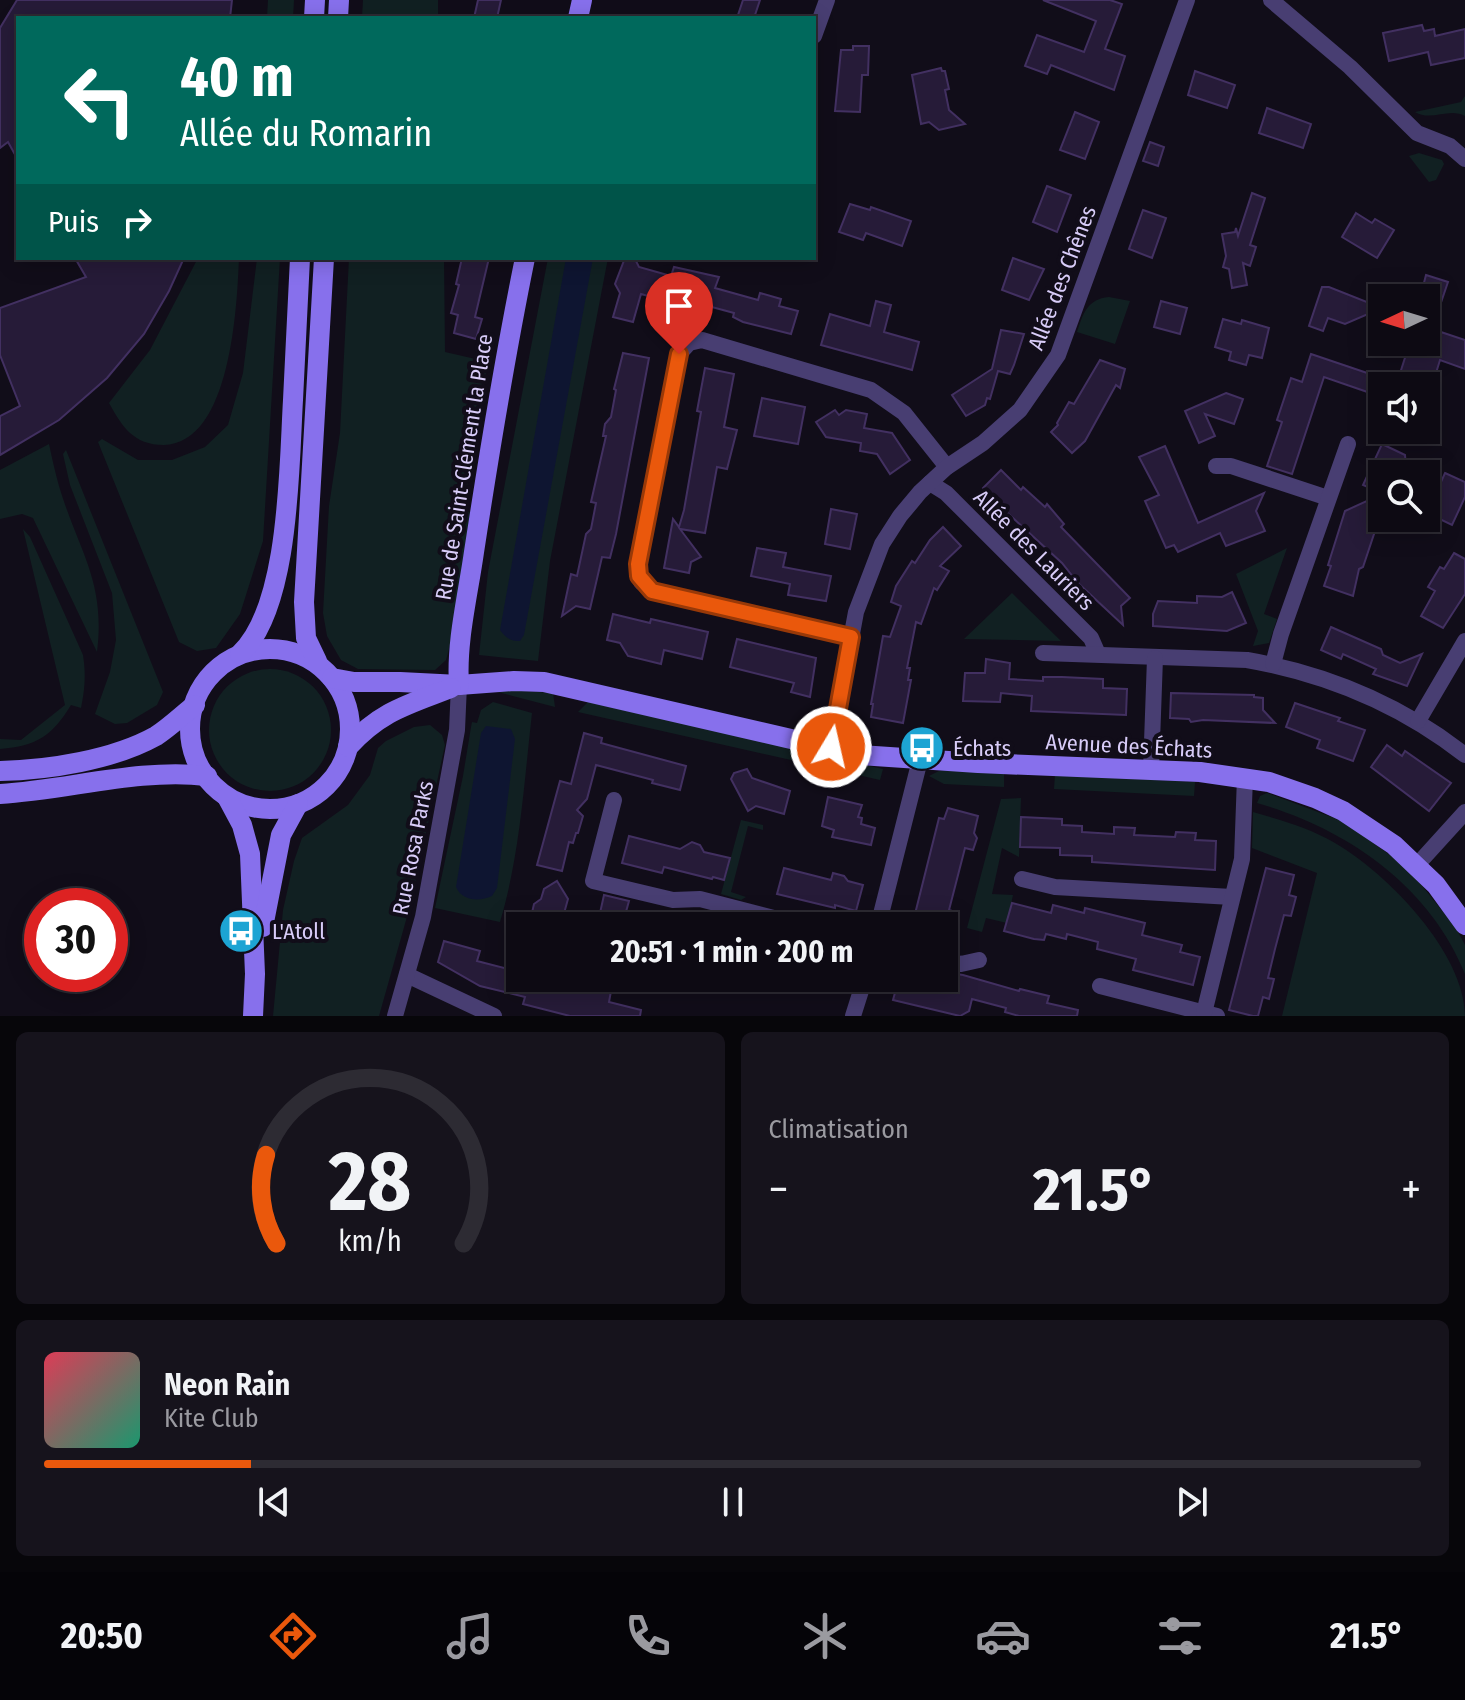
<!DOCTYPE html>
<html lang="fr">
<head>
<meta charset="utf-8">
<style>
  body { margin:0; font-family:"Fira Sans Condensed",sans-serif; background:#16131c; color:#f1f3f6; height:100vh; display:flex; flex-direction:column; font-size:30px; white-space:nowrap }
  * { box-sizing:border-box; margin:0 }
  p { font-size:26px; color:#9a9aa0 }
  .icon { flex:none; width:44px; height:44px; fill:none; stroke:currentColor; stroke-width:2; stroke-linecap:round; stroke-linejoin:round }
  .map { position:relative; height:1016px; overflow:hidden }
  .panel { display:flex; flex-direction:column; gap:16px; padding:16px; background:#07060a; flex:1 }
  .panel>* { flex:none }
  .guide { position:absolute; left:16px; top:16px; width:800px; height:244px; border-radius:0px; box-shadow:0 4px 20px #0003,0 0 0 2px #2d2b33; background:#00695c; color:#fff; overflow:hidden }
  .needle { width:52px; rotate:266deg }
  .buttons { position:absolute; left:1368px; top:284px; display:grid; gap:16px }
  .buttons a { display:grid; place-items:center; width:72px; height:72px; border-radius:0px; background:#0d0a13; box-shadow:0 4px 20px #0003,0 0 0 2px #2d2b33; font-size:40px }
  .speed { position:absolute; left:24px; top:888px; display:flex; gap:16px; font-size:40px; font-weight:700; text-align:center }
  .speed>* { display:grid; place-content:center; width:104px; height:104px; border-radius:50%; background:#0d0a13; box-shadow:0 4px 20px #0003,0 0 0 2px #2d2b33; line-height:1 }
  .speed .limit { border:12px solid #d22; background:#fff; color:#111 }
  .pin { position:absolute; display:grid; place-items:center; width:68px; height:68px; color:#fff; margin:-82px -34px; border-radius:50% 50% 50% 0; rotate:-45deg; box-shadow:0 0 8px #0007 }
  .pin .icon { rotate:45deg }
  .me { position:absolute; width:88px; margin:-44px; rotate:9deg; stroke-linejoin:round; filter:drop-shadow(0 0 6px #0008) }
  .turn { display:flex; align-items:center; gap:28px; height:168px; padding:0 32px; font-size:36px }
  .turn .icon { width:104px; height:104px; stroke-width:2.5 }
  .turn b { display:block; font-size:56px; line-height:68px }
  .then { display:flex; align-items:center; height:76px; padding:0 32px; background:#0003; gap:16px; font-size:30px }
  .big { font-size:60px; font-weight:700; line-height:1.1 }
  .panel .tile { flex:1; display:flex; flex-direction:column; justify-content:center; gap:12px; min-width:0; padding:0 28px; border-radius:12px; background:#16131c }
  .panel .dial { align-items:center; gap:0 }
  .dial svg { height:208px; overflow:visible; fill:none; stroke:#2d2b33; stroke-width:7; stroke-linecap:round; text-anchor:middle }
  .dial text { fill:#f1f3f6; stroke:none }
  .song { display:flex; align-items:center; gap:24px }
  .cover { width:96px; height:96px; border-radius:12px; background:linear-gradient(135deg,hsl(350 70% 55%),hsl(160 70% 35%)) }
  .played { height:8px; border-radius:4px; background:linear-gradient(90deg,#ea580c 15%,#2d2b33 15%) }
  .keys { display:flex; justify-content:space-around; direction:ltr }
  .heat { display:flex; justify-content:space-between; align-items:center; font-size:44px; direction:ltr }
  .panel .tiles { flex:1; display:grid; gap:16px; grid-template-columns:1fr 1fr }
  .tile:last-child { grid-column:span 2 }
  .trip { position:absolute; left:506px; top:912px; width:452px; height:80px; border-radius:0px; background:#0d0a13; box-shadow:0 4px 20px #0003,0 0 0 2px #2d2b33; font-weight:700; line-height:80px; text-align:center }
  .menu { display:flex; height:128px; justify-content:space-around; align-items:center; background:#050408; color:#9a9aa0 }
  .menu .icon { width:56px; height:56px }
  .menu .active { color:#ea580c }
  .menu b { font-size:36px; color:#f1f3f6 }
  .map>svg:first-child { display:block }
  .green { fill:#112022 }
  .water { fill:#0e1531 }
  .building { fill:#261b38; stroke:#423061; stroke-width:2 }
  .lines { fill:none; stroke-linecap:round; stroke-linejoin:round }
  .street { stroke:#483e72; stroke-width:16 }
  .secondary { stroke:#8770ec; stroke-width:20 }
  .route-casing { stroke:#983908; stroke-width:20 }
  .route { stroke:#ea580c; stroke-width:14 }
  .labels { text-anchor:middle; dominant-baseline:central; stroke-width:8; stroke-linejoin:round; paint-order:stroke }
  .street-label { font-size:22px; fill:#d8ccf8; stroke:#110d19 }
  .poi-label { font-size:22px; fill:#d8ccf8; stroke:#110d19; text-anchor:start }
</style>
</head>
<body>
<div class="map">
<svg width="1465" height="1016" viewBox="0 0 1465 1016">
  <rect width="100%" height="100%" fill="#110d19"/>
  <g class="green">
    <path d="M268 0H294L293 18H267Z"/>
    <path d="M363 0H438V18H362Z"/>
    <path d="M1465 96V116C1449 107 1431 122 1415 112L1461 102Z"/>
    <path d="M1419 153 1442 160 1444 164 1436 180 1429 182 1409 156Z"/>
    <path d="M198 258H239C237 306 231 443 164 445 133 445 122 426 109 403L150 350Z"/>
    <path d="M257 258H280L263 541 240 614 216 648 197 651 179 642 98 442 102 439 138 460H172L205 447 228 425 243 373Z"/>
    <path d="M349 258H444L445 352 480 360 486 373 463 510 470 512 452 638 446 660 435 670 358 669 341 660 327 636 323 613 329 506 340 433Z"/>
    <path d="M548 258H608L550 561 538 661 479 655 488 572Z"/>
    <path d="M1109 297 1130 301 1115 344 1077 332C1083 314 1087 299 1109 297Z"/>
    <path d="M49 444C52 458 55 472 59 486 78 550 106 581 97 652L33 518 22 514 0 519V470Z"/>
    <path d="M66 450 163 692 157 705 127 723 115 724 95 714 110 672 116 640 112 593 70 485 63 454Z"/>
    <path d="M23 529 30 537 83 655C86 674 85 689 81 708L71 705C52 736 37 746 0 749V739L21 740 65 705Z"/>
    <path d="M1287 548 1264 614 1277 619 1269 643 1253 646 1258 631 1236 574Z"/>
    <path d="M1012 593 1061 641 964 639Z"/>
    <circle cx="270" cy="730" r="61"/>
    <path d="M509 690 553 693 555 707 498 692Z"/>
    <path d="M493 702 532 713C524 783 520 855 500 922L435 908 463 776 471 727 472 722 477 723 481 710Z"/>
    <path d="M588 702 883 769 880 780 578 712Z"/>
    <path d="M430 725 442 735 445 745 410 906 379 1016H273L283 910 294 861 302 838 348 805 370 775 378 748 386 741 414 727Z"/>
    <path d="M948 770 1004 774V787L944 784 929 776 939 771Z"/>
    <path d="M1055 775 1195 782 1194 796 1054 789Z"/>
    <path d="M1267 793 1342 821 1397 860 1415 877 1456 928 1465 945V974C1430 886 1346 828 1257 803L1260 796Z"/>
    <path d="M1021 798 1019 857 1002 848 992 894 1013 895 1007 923 986 918 982 932 967 928 1001 799Z"/>
    <path d="M1253 812C1281 820 1310 828 1335 843 1387 873 1465 953 1465 1016H1282L1317 873 1252 848Z"/>
    <path d="M741 820 763 825V830L748 826 731 892 746 897 741 900 721 894Z"/>
  </g>
  <g class="water">
    <path d="M566 258H593L524 635 520 641C510 641 506 638 500 630Z"/>
    <path d="M486 726 511 729 515 739 497 888 492 896C479 902 462 901 456 887L481 733Z"/>
  </g>
  <g class="building">
    <path d="M17 0H232L230 18H18V160L8 142 0 148V28Z"/>
    <path d="M478 0H501L497 18H474Z"/>
    <path d="M743 0H760L754 18H737Z"/>
    <path d="M1043 0H1110L1122 4 1105 49 1125 56 1114 90 1051 65 1047 74 1025 66 1037 35 1084 52 1096 21Z"/>
    <path d="M1422 25 1424 31 1434 29 1435 36 1465 29V58L1431 65 1428 52 1389 61 1383 33Z"/>
    <path d="M853 46H869L868 75H862L860 112 835 111 841 50H853Z"/>
    <path d="M941 68 942 71H945L949 89 945 90 949 110 965 124 939 130 929 122 921 124 912 75Z"/>
    <path d="M1195 71 1235 85 1227 108 1188 95Z"/>
    <path d="M1267 108 1311 124 1303 148 1259 133Z"/>
    <path d="M1075 112 1099 122 1085 159 1060 150Z"/>
    <path d="M1150 142 1164 147 1158 166 1143 161Z"/>
    <path d="M1047 186 1071 195 1057 232 1033 222Z"/>
    <path d="M1252 193 1265 198 1250 245 1256 247 1250 266 1243 263 1247 285 1232 288 1229 269 1223 267 1226 256 1222 234 1235 232 1236 228 1238 236Z"/>
    <path d="M850 204 870 210 871 207 911 221 902 246 866 233 863 240 839 232Z"/>
    <path d="M1143 210 1166 218 1152 258 1129 249Z"/>
    <path d="M1356 213 1372 223 1375 219 1394 230 1377 258 1342 237Z"/>
    <path d="M75 258H184L169 291 144 334 107 378 59 420 0 455V416L20 406 0 355V308L86 277Z"/>
    <path d="M462 258H489L475 317 482 319 476 339 454 333 458 315 451 313 459 285 456 284Z"/>
    <path d="M625 258 636 261 639 267 671 276 674 267 719 277 715 288 758 300 760 293 781 299 779 306 798 311 791 334 743 322 733 317 734 313 686 300 685 306 641 294 633 322 613 317 620 293 615 284Z"/>
    <path d="M1013 258 1044 269 1029 300 1002 290Z"/>
    <path d="M1426 275 1448 282 1432 329 1465 340V369L1440 360 1432 386H1396L1410 342H1426V298H1420Z"/>
    <path d="M1322 287H1329L1382 308 1345 324 1328 318 1323 331 1309 326Z"/>
    <path d="M876 301 891 305 884 332 919 342 912 370 821 345 830 314 870 326Z"/>
    <path d="M1161 301 1187 308 1180 334 1154 327Z"/>
    <path d="M1223 319 1241 324 1242 320 1269 328 1262 358 1249 355 1246 365 1229 360 1231 352 1215 347Z"/>
    <path d="M1001 330 1024 334 1014 365 1010 374 998 371 990 399 987 398 985 405 966 416 952 395 992 369Z"/>
    <path d="M623 353 649 358 616 534 610 558 602 557 590 609 576 606 562 616 571 574 577 576 586 534 591 529 596 503 591 502 606 436H603L605 424 611 417 616 390 614 389Z"/>
    <path d="M1311 354 1382 378V397L1324 377 1292 474 1267 466 1282 422 1277 420 1291 378 1302 382Z"/>
    <path d="M1100 360 1125 369 1120 388 1116 385 1085 441 1072 453 1051 432 1058 425 1057 423 1069 402 1074 404Z"/>
    <path d="M705 368 734 374 724 427 737 430 727 469 717 467 705 533 680 529 701 557 691 562 689 573 664 568 673 519 679 527 684 510 701 412 697 411Z"/>
    <path d="M1226 393 1243 399 1234 424 1205 414 1215 436 1199 443 1185 411Z"/>
    <path d="M762 398 805 407 798 444 754 436Z"/>
    <path d="M835 410 839 415 846 410 867 414 864 428 892 433 910 460 890 474 877 454 860 451 861 443 826 437 816 422Z"/>
    <path d="M1382 444 1405 455 1406 467 1403 474H1382V493L1363 485Z"/>
    <path d="M1165 446 1198 523 1264 493 1256 511 1265 531 1226 546 1220 533 1178 552 1174 545 1166 548 1145 501 1159 495 1139 457Z"/>
    <path d="M1001 470 1021 490 1023 487 1045 507 1047 504 1064 524 1061 527 1130 598 1121 606 1123 625 1078 583 1062 563 989 496 983 488Z"/>
    <path d="M1445 473 1465 482V497L1452 525 1427 513Z"/>
    <path d="M1382 494V510L1363 567 1359 569 1353 596 1324 586 1331 566 1328 565 1345 511Z"/>
    <path d="M831 509 857 514 850 549 825 544Z"/>
    <path d="M943 527 961 546 940 566 949 571 937 590 934 588 921 624 916 622 907 668H910L908 680H911L903 723 871 717 873 704H871L883 636 890 637 901 606 891 602 896 586 912 561 915 563 930 540Z"/>
    <path d="M757 548 786 553 783 567 831 576 826 601 788 595 790 584 751 576Z"/>
    <path d="M1454 553 1465 559V594L1443 628 1421 616 1435 591 1428 587 1440 567 1444 569Z"/>
    <path d="M1232 592 1246 623 1227 631 1153 626V614L1158 601 1197 603V596L1222 597Z"/>
    <path d="M613 614 650 623 651 619 708 632 702 659 664 650 661 664 628 656 620 643 607 640Z"/>
    <path d="M1331 627 1381 649 1383 655 1400 663 1422 654 1407 686 1373 674 1376 669 1343 654 1341 659 1321 650Z"/>
    <path d="M737 639 816 658 810 697 791 692 794 683 730 667Z"/>
    <path d="M986 659 1010 663 1009 679 1043 681V677H1062L1103 679V688L1127 689 1126 715 1031 711 1032 696 1001 693 1000 702 963 701 965 673H985Z"/>
    <path d="M1171 693 1254 695V697L1263 698V710L1275 723 1203 720 1191 722 1189 719 1170 718Z"/>
    <path d="M1295 703 1340 718 1338 721 1365 730 1353 761 1317 748 1320 740 1286 727Z"/>
    <path d="M584 733 602 738 601 743 686 766 680 790 652 783 653 780 596 765 587 799 577 810 583 816 578 833H576L573 843 569 842 562 871 537 865 560 781 571 784Z"/>
    <path d="M1387 745 1402 756 1405 751 1451 783 1429 811 1371 767Z"/>
    <path d="M747 769 752 778 790 791 784 814 756 806 748 811 731 779 734 773Z"/>
    <path d="M828 797 862 805 858 817 862 818 861 824 875 828 871 845 832 837 834 830 822 826Z"/>
    <path d="M948 808 978 816 974 833 977 838 973 850 965 848 949 910 952 911 948 926H912L939 818 944 819Z"/>
    <path d="M1021 817 1062 819V825L1082 826V832L1114 834V827L1135 828 1134 835 1175 837 1176 832 1196 833 1195 840 1216 841 1215 870 1092 862V856L1060 855V848L1020 847Z"/>
    <path d="M629 836 680 849 692 842 700 845 704 852 730 858 724 880 713 877 712 879 664 867 662 873 622 863Z"/>
    <path d="M784 868 831 880 833 873 844 876 848 881 863 885 856 911 835 905V908L777 894Z"/>
    <path d="M1266 868 1294 875 1289 895 1296 897 1291 916 1284 915 1275 949 1268 978 1274 979 1269 999 1263 997 1258 1016H1253L1229 1010Z"/>
    <path d="M557 881 568 899 563 917 559 916 558 924 531 917 534 904 541 899 544 889Z"/>
    <path d="M604 895 629 901 624 919 600 913Z"/>
    <path d="M1012 903 1051 913 1053 905 1084 913 1085 908 1145 923 1142 935 1182 945 1180 952 1200 957 1193 985 1133 970 1136 959 1097 949 1098 942 1067 934 1066 939 1046 934 1044 940 1034 939 1004 931Z"/>
    <path d="M708 912 752 924 751 926H704Z"/>
    <path d="M444 941 480 951 477 961 520 972V978H555L611 991 609 1002 641 1010 640 1016H570L523 1004 525 997 480 986 438 962Z"/>
    <path d="M944 972 963 975 1019 991 1020 989 1049 996 1047 1003 1078 1010 1077 1016H1019L1005 1012 1006 1008 972 999 969 1011 960 1016 893 1000 899 978H944Z"/>
  </g>
  <g class="lines">
    <g class="street">
      <path d="M1271 0 1350 67 1417 133 1450 146 1465 159"/>
      <path d="M814 36 827 0"/>
      <path d="M1216 466H1231L1328 498"/>
      <path d="M930 483 946 493 1091 638 1098 654"/>
      <path d="M851 637 658 593 641 582 638 564 679 354 689 343 702 340 871 390 904 413 947 467"/>
      <path d="M1043 653 1247 660C1327 674 1401 705 1465 755"/>
      <path d="M1273 664 1281 634 1348 444"/>
      <path d="M1418 721 1465 641"/>
      <path d="M831 747 856 612 882 544 900 516 920 492 947 467 983 443 1020 410 1058 355 1187 0"/>
      <path d="M1151 770 1155 658"/>
      <path d="M614 800 593 881 673 900 700 899 805 926"/>
      <path d="M1417 865 1465 812"/>
      <path d="M1022 879 1055 887 1232 897"/>
      <path d="M878 926 920 760"/>
      <path d="M944 961 961 964 979 960"/>
      <path d="M407 975 494 1016"/>
      <path d="M1100 986 1217 1016"/>
      <path d="M1204 1013 1242 859 1245 777"/>
      <path d="M395 1016 423 917 457 730 459 685"/>
      <path d="M853 1016 865 978"/>
    </g>
    <g class="secondary">
      <path d="M314 18 315 0"/>
      <path d="M338 18 339 0"/>
      <path d="M578 18 582 0"/>
      <circle cx="270" cy="729" r="80"/>
      <path d="M240 654C290 607 289 466 293 400 295 352 298 305 300 258"/>
      <path d="M317 661 306 638 304 602 324 258"/>
      <path d="M332 678 354 682H400L459 685 514 681 544 682 860 755 978 763 1200 772 1269 782 1315 798 1343 811 1394 845 1436 885 1465 925"/>
      <path d="M459 685C456 642 468 595 474 552 489 454 505 356 525 258"/>
      <path d="M348 747C381 711 407 705 451 688"/>
      <path d="M0 771C48 770 113 760 156 736 170 727 182 715 195 705"/>
      <path d="M0 794C69 790 138 768 207 776"/>
      <path d="M227 797 242 825 250 854 255 974 253 1016"/>
      <path d="M263 927 281 835 298 804"/>
    </g>
  </g>
  <g class="lines">
    <g class="route-casing">
      <path id="route" d="M679 354 638 564 639 576 652 591 851 637 831 747"/>
    </g>
    <use href="#route" class="route"/>
  </g>
  <defs>
    <g id="bus-disc" transform="scale(2.3)"><circle r="9.5" fill="#1da4d3" stroke="#110d19"/><path d="M-5-6H5V4H4V6H2V4H-2V6H-4V4H-5ZM-3.5-4V0h7V-4ZM-3.5 1.2v1.5H-2V1.2ZM2 1.2v1.5H3.5V1.2Z" fill="#fff"/></g>
  </defs>
  <g fill-rule="evenodd">
    <use href="#bus-disc" x="922" y="748"/>
    <use href="#bus-disc" x="241" y="931"/>
  </g>
  <g class="labels">
    <g class="street-label">
      <text transform="translate(1062 278) rotate(-69)">Allée des Chênes</text>
      <text transform="translate(464 467) rotate(-81)">Rue de Saint-Clément la Place</text>
      <text transform="translate(1034 550) rotate(45)">Allée des Lauriers</text>
      <text transform="translate(1129 746) rotate(3)">Avenue des Échats</text>
      <text transform="translate(413 848) rotate(-79)">Rue Rosa Parks</text>
    </g>
    <g class="poi-label">
      <text x="953" y="748">Échats</text>
      <text x="272" y="931">L'Atoll</text>
    </g>
  </g>
</svg>
<div class="buttons">
<a><svg class="needle" viewBox="-14 -14 28 28"><path d="M0-13l5 13h-10z" fill="#e53935"/><path d="M0 13l5-13h-10z" fill="#9a9aa0"/></svg></a>
<a><svg class="icon" aria-label="sound" viewBox="0 0 24 24"><path d="M4 9h4l5-4v14l-5-4H4zM17 9q2 3 0 6"/></svg></a>
<a><svg class="icon" aria-label="search" viewBox="0 0 24 24"><circle cx="10" cy="10" r="6"/><path d="M15 15l6 6"/></svg></a>
</div>
<div class="speed"><div class="limit">30</div></div>
<div class="pin" style="left:679px;top:354px;background:#d93025"><svg class="icon" aria-label="arrive" viewBox="0 0 24 24"><path d="M6 21V4h12l-3 4 3 4H6"/></svg></div>
<svg class="me" style="left:831px;top:747px" viewBox="-20 -20 40 40"><circle r="17" fill="#ea580c" stroke="#fff" stroke-width="3"/><path d="M0-11L8 9 0 5-8 9z" fill="#fff"/></svg>
<div class="trip">20:51 · 1 min · 200 m</div>
<div class="guide">
<div class="turn"><svg class="icon" aria-label="left" viewBox="0 0 24 24"><path d="M17 20v-9H6M10 6l-5 5 5 5"/></svg><div><b>40 m</b>Allée du Romarin</div></div>
<div class="then">Puis<svg class="icon" aria-label="right" viewBox="0 0 24 24"><path d="M7 20v-9h11M14 6l5 5-5 5"/></svg></div>
</div>
</div>
<section class="panel">
<div class="tiles">
<div class="tile dial"><svg viewBox="0 0 100 80">
<path d="M14 69A42 42 0 1 1 86 69"/>
<path d="M14 69A42 42 0 0 1 10 35" stroke="#ea580c"/>
<text x="50" y="56" font-size="32" font-weight="700">28</text>
<text x="50" y="72" font-size="11">km/h</text>
</svg></div>
<div class="tile"><p>Climatisation</p>
<div class="heat"><a>−</a><b class="big">21.5°</b><a>+</a></div>
</div>
<div class="tile">
<div class="song"><i class="cover"></i><div><b>Neon Rain</b><p>Kite Club</p></div></div>
<div class="played"></div>
<div class="keys"><svg class="icon" aria-label="previous" viewBox="0 0 24 24"><path d="M18 5L8 12l10 7zM5 5v14"/></svg><svg class="icon" aria-label="pause" viewBox="0 0 24 24"><path d="M8 5v14M16 5v14"/></svg><svg class="icon" aria-label="next" viewBox="0 0 24 24"><path d="M6 5l10 7-10 7zM19 5v14"/></svg></div>
</div>
</div>
</section>
<nav class="menu">
<b>20:50</b>
<svg class="icon active" aria-label="directions" viewBox="0 0 24 24"><path d="M12 3l9 9-9 9-9-9zM9 14v-3h6M13 9l2 2-2 2"/></svg>
<svg class="icon" aria-label="music" viewBox="0 0 24 24"><path d="M9 18V5l10-2v13"/><circle cx="6" cy="18" r="3"/><circle cx="16" cy="16" r="3"/></svg>
<svg class="icon" aria-label="phone" viewBox="0 0 24 24"><path d="M5 4h4l2 5-3 2q2 4 5 5l2-3 5 2v4C11 20 4 13 5 4z"/></svg>
<svg class="icon" aria-label="climate" viewBox="0 0 24 24"><path d="M12 3v18M4 7l16 10M4 17L20 7"/></svg>
<svg class="icon" aria-label="car" viewBox="0 0 24 24"><path d="M5 17H2v-5l4-1 3-4h7l3 4 3 1v5h-3M9 17h6M6 11h13"/><circle cx="7" cy="17" r="2"/><circle cx="17" cy="17" r="2"/></svg>
<svg class="icon" aria-label="filters" viewBox="0 0 24 24"><path d="M4 7h16M4 17h16"/><circle cx="9" cy="7" r="2"/><circle cx="15" cy="17" r="2"/></svg>
<b>21.5°</b>
</nav>
</body>
</html>
